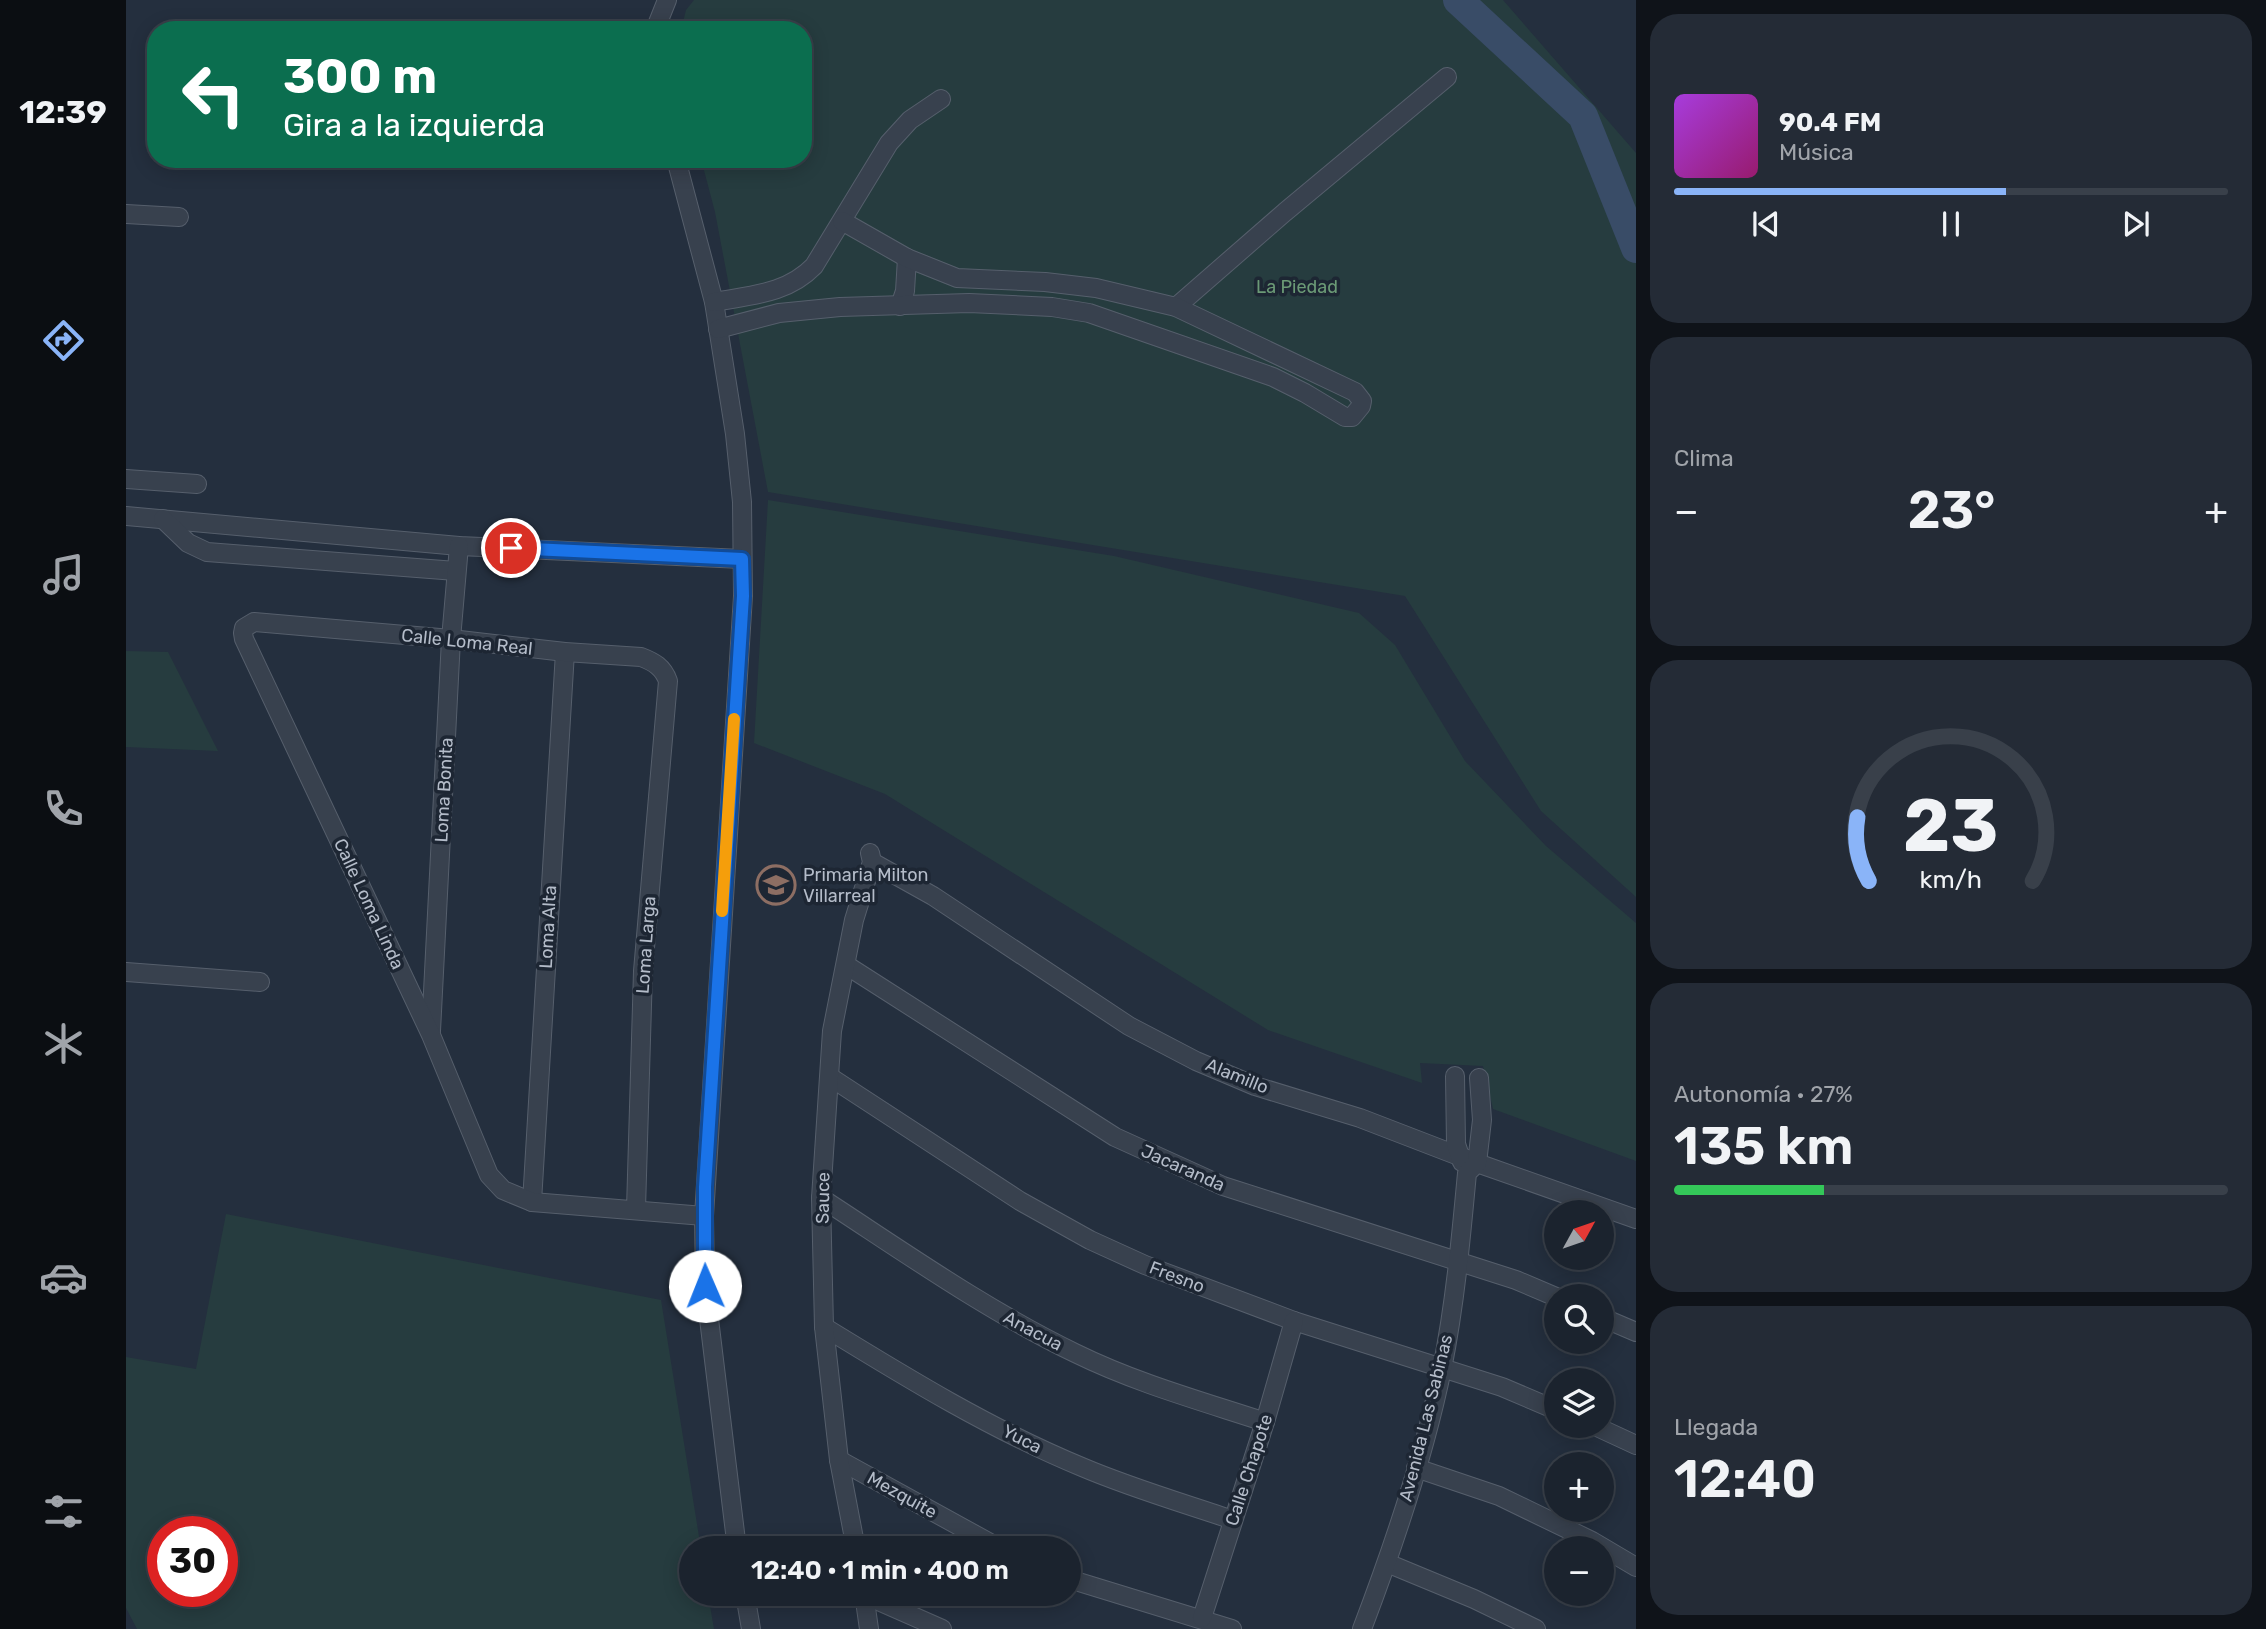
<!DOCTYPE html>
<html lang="es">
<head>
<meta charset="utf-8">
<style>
  body { margin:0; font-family:Rubik,sans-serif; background:#242b36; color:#f1f3f6; height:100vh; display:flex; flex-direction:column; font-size:26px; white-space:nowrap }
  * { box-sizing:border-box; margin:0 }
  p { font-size:23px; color:#a0a4aa }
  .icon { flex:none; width:38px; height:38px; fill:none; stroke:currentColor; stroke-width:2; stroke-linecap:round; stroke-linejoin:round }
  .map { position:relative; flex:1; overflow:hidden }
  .drawer { display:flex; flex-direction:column; gap:14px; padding:14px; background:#0f1319; width:630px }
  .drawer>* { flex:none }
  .guide { position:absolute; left:21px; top:21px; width:665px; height:147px; border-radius:28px; box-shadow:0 4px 18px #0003,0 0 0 2px #39404a; background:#0b6e4f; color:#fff; overflow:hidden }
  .needle { width:46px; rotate:50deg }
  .buttons { position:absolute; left:1418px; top:1200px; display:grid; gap:14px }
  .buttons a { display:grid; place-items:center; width:70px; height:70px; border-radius:50%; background:#1b232e; box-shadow:0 4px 18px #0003,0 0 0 2px #39404a; font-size:35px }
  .speed { position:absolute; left:21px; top:1516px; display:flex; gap:14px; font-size:35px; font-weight:700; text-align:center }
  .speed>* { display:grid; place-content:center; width:91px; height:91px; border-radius:50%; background:#1b232e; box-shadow:0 4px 18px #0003,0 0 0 2px #39404a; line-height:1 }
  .speed .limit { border:10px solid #d22; background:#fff; color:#111 }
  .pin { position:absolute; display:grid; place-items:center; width:60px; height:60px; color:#fff; margin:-30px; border:4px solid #fff; border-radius:50%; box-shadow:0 2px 7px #0007 }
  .me { position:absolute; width:77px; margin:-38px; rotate:359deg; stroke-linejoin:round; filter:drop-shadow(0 0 5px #0008) }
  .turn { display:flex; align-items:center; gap:24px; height:147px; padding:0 21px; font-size:32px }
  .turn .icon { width:91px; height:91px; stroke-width:2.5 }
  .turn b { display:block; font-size:49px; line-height:60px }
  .big { font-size:52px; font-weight:600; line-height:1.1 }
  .drawer .tile { flex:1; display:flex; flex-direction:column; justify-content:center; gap:10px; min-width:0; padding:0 24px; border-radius:28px; background:#242b36 }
  .drawer .dial { align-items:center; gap:0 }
  .dial svg { height:182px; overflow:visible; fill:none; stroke:#39404a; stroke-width:7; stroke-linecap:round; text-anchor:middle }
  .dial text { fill:#f1f3f6; stroke:none }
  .song { display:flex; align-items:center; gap:21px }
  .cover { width:84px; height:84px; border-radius:10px; background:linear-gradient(135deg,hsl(280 70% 55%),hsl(320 70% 35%)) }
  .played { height:7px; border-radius:4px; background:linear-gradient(90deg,#8ab4f8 60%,#39404a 60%) }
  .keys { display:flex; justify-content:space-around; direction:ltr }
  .heat { display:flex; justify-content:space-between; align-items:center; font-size:38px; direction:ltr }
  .charge { height:10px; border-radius:5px; background:linear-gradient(90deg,#34c759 27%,#39404a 0) }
  .trip { position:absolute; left:553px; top:1536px; width:402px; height:70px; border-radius:35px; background:#1b232e; box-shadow:0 4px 18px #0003,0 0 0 2px #39404a; font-weight:600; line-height:70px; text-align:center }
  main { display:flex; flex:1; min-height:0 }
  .tabs { display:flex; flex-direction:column; width:126px; justify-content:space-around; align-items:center; background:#0b0e12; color:#a0a4aa }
  .tabs .icon { width:49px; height:49px }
  .tabs .active { color:#8ab4f8 }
  .tabs b { font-size:32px; color:#f1f3f6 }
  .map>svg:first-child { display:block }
  .green { fill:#263c3f; fill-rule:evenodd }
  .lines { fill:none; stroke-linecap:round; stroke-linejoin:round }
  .river { stroke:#394c67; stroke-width:30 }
  .minor-casing { stroke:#565f6c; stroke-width:20 }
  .minor { stroke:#38414e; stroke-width:18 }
  .route-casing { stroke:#114b97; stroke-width:18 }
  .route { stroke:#1a73e8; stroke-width:12 }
  .slow { stroke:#f59e0b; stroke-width:12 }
  .labels { text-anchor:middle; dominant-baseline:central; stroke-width:7; stroke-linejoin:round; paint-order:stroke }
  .park-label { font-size:18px; fill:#6b9a76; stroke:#1d2633 }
  .street-label { font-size:18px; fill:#b4bcc9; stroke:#1d2633 }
  .poi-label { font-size:18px; fill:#b4bcc9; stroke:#1d2633; text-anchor:start }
</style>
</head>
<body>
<main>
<nav class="tabs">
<b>12:39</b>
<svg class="icon active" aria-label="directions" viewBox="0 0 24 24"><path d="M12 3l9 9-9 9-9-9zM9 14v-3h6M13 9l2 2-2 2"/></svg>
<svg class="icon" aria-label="music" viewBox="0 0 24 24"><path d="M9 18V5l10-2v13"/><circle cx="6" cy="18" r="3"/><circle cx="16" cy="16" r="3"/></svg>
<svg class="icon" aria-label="phone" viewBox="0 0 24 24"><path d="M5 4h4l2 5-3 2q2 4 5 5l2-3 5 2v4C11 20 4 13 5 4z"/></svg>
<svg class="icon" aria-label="climate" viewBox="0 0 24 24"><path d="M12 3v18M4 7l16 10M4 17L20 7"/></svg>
<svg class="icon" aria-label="car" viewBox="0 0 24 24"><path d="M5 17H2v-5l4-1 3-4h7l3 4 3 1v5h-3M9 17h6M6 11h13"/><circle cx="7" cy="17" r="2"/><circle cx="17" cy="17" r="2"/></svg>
<svg class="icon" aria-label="filters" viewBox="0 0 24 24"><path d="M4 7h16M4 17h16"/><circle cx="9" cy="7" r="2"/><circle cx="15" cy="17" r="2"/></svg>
</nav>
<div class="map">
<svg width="1510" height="1629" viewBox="0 0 1510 1629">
  <rect width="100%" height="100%" fill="#242f3e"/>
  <g class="green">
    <path d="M568 0H1377L1510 153V897L1415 811 1279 596 642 492 589 212 575 159H677V30H555L560 10Z"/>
    <path d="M642 500 988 556 1233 613 1269 645 1339 761 1420 846 1510 923V1161L1367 1109 1357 1066 1294 1063 1296 1083 1142 1030 759 794 628 743Z"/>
    <path d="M0 651 42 652 92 751 0 747Z"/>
    <path d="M100 1214 535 1300 575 1549H565V1594H582L588 1629H11L0 1608V1357L70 1369ZM96 1531V1591H37V1531Z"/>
  </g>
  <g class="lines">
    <path class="river" d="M1332 0 1457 116 1510 248"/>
    <g class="minor-casing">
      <g id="minor">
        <path d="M529 30 541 0"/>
        <path d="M550 159 588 302 609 434 616 502 617 596 578 1216 579 1286 611 1549"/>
        <path d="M0 214 53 217"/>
        <path d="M588 302C625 295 661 294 688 266L763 143 784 120 815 99"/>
        <path d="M774 306 779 291 781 258"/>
        <path d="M1050 307 1159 212 1321 77"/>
        <path d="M592 329 653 313 714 307 843 303 926 307 963 313 1147 377 1179 393 1219 417H1226L1235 406 1236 401 1229 392 1050 307 970 288 919 282 831 278 781 258 716 221"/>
        <path d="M0 479 71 484"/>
        <path d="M0 516 333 546 616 559"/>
        <path d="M37 519 62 543 81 552 330 571"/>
        <path d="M746 862 807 896 1003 1026 1070 1061 1129 1086 1234 1118 1351 1163 1510 1219"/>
        <path d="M720 965 989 1137 1097 1186 1390 1280 1430 1297"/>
        <path d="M0 972 134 982"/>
        <path d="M305 1031 325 639 333 546"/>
        <path d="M1329 1076 1330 1144 1336 1162"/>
        <path d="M704 1077 894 1201 964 1240 1019 1265 1168 1321 1376 1387 1430 1410"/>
        <path d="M695 1198C778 1252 860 1310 949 1353 1010 1383 1075 1401 1139 1422"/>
        <path d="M406 1202 439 652"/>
        <path d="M510 1209 517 971 542 681C537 667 528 662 515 657L439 652 325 639 128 622 118 628 117 633 118 639 305 1035 363 1175 377 1190 406 1202 578 1216"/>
        <path d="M1475 1317 1510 1332"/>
        <path d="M698 1327C781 1378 866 1430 956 1467 1005 1488 1057 1503 1107 1520"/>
        <path d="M1469 1426 1510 1445"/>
        <path d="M713 1460 875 1549"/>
        <path d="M1290 1468 1373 1496 1466 1541 1510 1567"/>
        <path d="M730 1549 713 1460 698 1327 695 1198 706 1031 728 920 746 862 744 853"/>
        <path d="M1261 1563 1348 1599 1410 1629"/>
        <path d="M943 1579 1106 1629"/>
        <path d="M619 1594 625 1629"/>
        <path d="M738 1594 743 1629"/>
        <path d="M739 1595 816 1629"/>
        <path d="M1076 1618 1139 1422 1168 1321"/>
        <path d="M1236 1629C1268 1545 1298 1457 1316 1369 1329 1304 1335 1238 1341 1173L1351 1163 1356 1120 1353 1078"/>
      </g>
    </g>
    <use href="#minor" class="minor"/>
  </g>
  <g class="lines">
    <g class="route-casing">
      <path id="route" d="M385 548 616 559 617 596 579 1187V1286"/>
    </g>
    <use href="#route" class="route"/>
    <path class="slow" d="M596 911 608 719"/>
  </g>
  <defs>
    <g id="school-ring" transform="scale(2.0125)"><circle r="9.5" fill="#1d2633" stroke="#8d6e63" stroke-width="1.5"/><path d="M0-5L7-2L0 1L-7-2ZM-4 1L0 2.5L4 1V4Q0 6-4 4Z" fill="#8d6e63"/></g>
  </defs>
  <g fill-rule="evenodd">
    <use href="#school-ring" x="650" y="885"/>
  </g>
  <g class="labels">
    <g class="park-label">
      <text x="1171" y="287">La Piedad</text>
    </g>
    <g class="street-label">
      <text transform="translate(341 642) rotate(6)">Calle Loma Real</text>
      <text transform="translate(318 790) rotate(-87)">Loma Bonita</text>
      <text transform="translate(243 904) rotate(65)">Calle Loma Linda</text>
      <text transform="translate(422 927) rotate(-87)">Loma Alta</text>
      <text transform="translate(520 945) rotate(-86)">Loma Larga</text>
      <text transform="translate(1111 1076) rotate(22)">Alamillo</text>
      <text transform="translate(1057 1168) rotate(24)">Jacaranda</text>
      <text transform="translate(697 1198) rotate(-89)">Sauce</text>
      <text transform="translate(1051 1277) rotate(21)">Fresno</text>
      <text transform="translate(907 1331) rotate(28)">Anacua</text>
      <text transform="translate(1300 1418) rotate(-76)">Avenida Las Sabinas</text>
      <text transform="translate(896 1439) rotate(27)">Yuca</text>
      <text transform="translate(1123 1470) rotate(-72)">Calle Chapote</text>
      <text transform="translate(776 1495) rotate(29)">Mezquite</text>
    </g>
    <g class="poi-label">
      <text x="677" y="875">Primaria Milton<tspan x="677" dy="21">Villarreal</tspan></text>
    </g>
  </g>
</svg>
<div class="buttons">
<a><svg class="needle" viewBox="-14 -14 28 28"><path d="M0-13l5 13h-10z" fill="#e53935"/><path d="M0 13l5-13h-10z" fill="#a0a4aa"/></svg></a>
<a><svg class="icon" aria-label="search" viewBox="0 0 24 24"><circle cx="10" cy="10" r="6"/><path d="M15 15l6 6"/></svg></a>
<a><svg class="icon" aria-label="layers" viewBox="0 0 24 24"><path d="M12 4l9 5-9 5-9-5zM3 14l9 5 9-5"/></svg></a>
<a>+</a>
<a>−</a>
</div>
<div class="speed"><div class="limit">30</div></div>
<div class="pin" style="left:385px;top:548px;background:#d93025"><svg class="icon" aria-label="arrive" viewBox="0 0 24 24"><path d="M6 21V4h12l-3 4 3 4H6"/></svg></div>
<svg class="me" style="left:579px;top:1286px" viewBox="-20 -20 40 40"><circle r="19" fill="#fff"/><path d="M0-13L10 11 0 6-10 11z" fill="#1a73e8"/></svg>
<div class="trip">12:40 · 1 min · 400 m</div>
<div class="guide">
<div class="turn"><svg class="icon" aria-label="left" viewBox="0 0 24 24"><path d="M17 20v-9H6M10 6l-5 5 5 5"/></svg><div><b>300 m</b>Gira a la izquierda</div></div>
</div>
</div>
<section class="drawer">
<div class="tile">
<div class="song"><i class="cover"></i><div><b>90.4 FM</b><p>Música</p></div></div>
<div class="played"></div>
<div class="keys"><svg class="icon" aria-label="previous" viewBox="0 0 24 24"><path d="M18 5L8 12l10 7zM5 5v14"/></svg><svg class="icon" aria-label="pause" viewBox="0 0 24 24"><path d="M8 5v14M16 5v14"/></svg><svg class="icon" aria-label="next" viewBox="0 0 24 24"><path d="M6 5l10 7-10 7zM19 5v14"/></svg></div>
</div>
<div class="tile"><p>Clima</p>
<div class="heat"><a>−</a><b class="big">23°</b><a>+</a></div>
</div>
<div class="tile dial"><svg viewBox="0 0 100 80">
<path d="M14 69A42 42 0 1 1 86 69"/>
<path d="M14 69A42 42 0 0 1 9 41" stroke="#8ab4f8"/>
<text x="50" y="56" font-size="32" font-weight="700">23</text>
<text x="50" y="72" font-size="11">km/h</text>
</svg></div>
<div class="tile"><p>Autonomía · 27%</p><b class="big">135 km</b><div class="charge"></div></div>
<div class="tile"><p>Llegada</p><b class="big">12:40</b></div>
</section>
</main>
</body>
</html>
